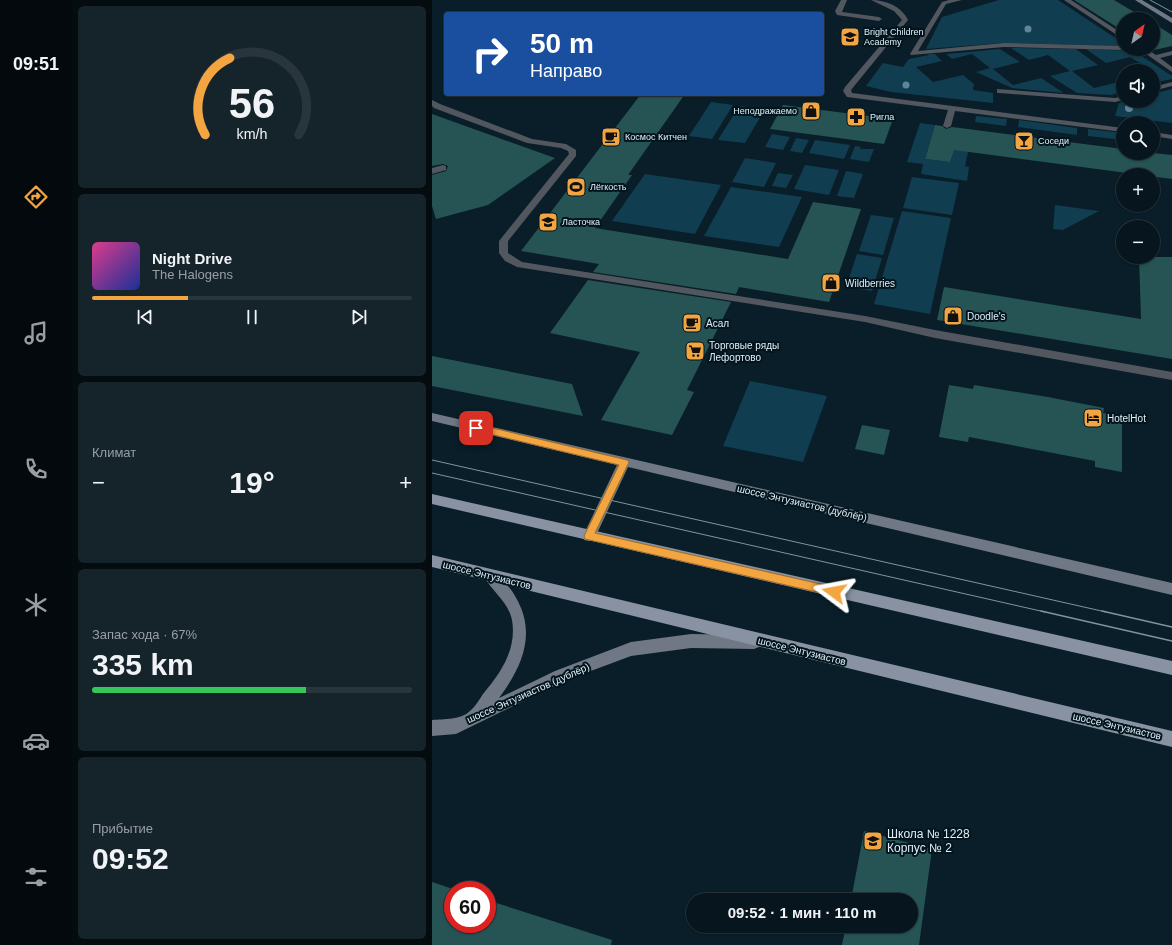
<!DOCTYPE html>
<html lang="ru">
<head>
<meta charset="utf-8">
<style>
  body { margin:0; font-family:Arial,sans-serif; background:#15232b; color:#f1f3f6; height:100vh; display:flex; flex-direction:column; font-size:15px; white-space:nowrap }
  * { box-sizing:border-box; margin:0 }
  p { font-size:13px; color:#989fa4 }
  .icon { flex:none; width:22px; height:22px; fill:none; stroke:currentColor; stroke-width:2; stroke-linecap:round; stroke-linejoin:round }
  .map { position:relative; flex:1; overflow:hidden }
  .drawer { display:flex; flex-direction:column; gap:6px; padding:6px; background:#040c10; width:360px }
  .drawer>* { flex:none }
  .guide { position:absolute; left:12px; top:12px; width:380px; height:84px; border-radius:4px; box-shadow:0 1px 3px #0004,0 0 0 1px #28353c; background:#1a4fa0; color:#fff; overflow:hidden }
  .needle { width:26px; rotate:34deg }
  .fabs { position:absolute; left:684px; top:12px; display:grid; gap:8px }
  .fabs a { display:grid; place-items:center; width:44px; height:44px; border-radius:50%; background:#07161e; box-shadow:0 1px 3px #0004,0 0 0 1px #28353c; font-size:20px }
  .speed { position:absolute; left:12px; top:881px; display:flex; gap:8px; font-size:20px; font-weight:700; text-align:center }
  .speed>* { display:grid; place-content:center; width:52px; height:52px; border-radius:50%; background:#07161e; box-shadow:0 1px 3px #0004,0 0 0 1px #28353c; line-height:1 }
  .speed .limit { border:6px solid #d22; background:#fff; color:#111 }
  .pin { position:absolute; display:grid; place-items:center; width:34px; height:34px; color:#fff; margin:-17px; border-radius:8px; box-shadow:0 2px 6px #0006 }
  .me { position:absolute; width:44px; margin:-22px; rotate:283deg; stroke-linejoin:round; filter:drop-shadow(0 0 3px #0008) }
  .turn { display:flex; align-items:center; gap:14px; height:84px; padding:0 20px; font-size:18px }
  .turn .icon { width:52px; height:52px; stroke-width:2.5 }
  .turn b { display:block; font-size:28px; line-height:34px }
  .big { font-size:30px; font-weight:600; line-height:1.1 }
  .drawer .card { flex:1; display:flex; flex-direction:column; justify-content:center; gap:6px; min-width:0; padding:0 14px; border-radius:6px; background:#15232b }
  .drawer .dial { align-items:center; gap:0 }
  .dial svg { height:104px; overflow:visible; fill:none; stroke:#28353c; stroke-width:7; stroke-linecap:round; text-anchor:middle }
  .dial text { fill:#f1f3f6; stroke:none }
  .song { display:flex; align-items:center; gap:12px }
  .cover { width:48px; height:48px; border-radius:6px; background:linear-gradient(135deg,hsl(330 70% 55%),hsl(230 70% 35%)) }
  .played { height:4px; border-radius:2px; background:linear-gradient(90deg,#f2a541 30%,#28353c 30%) }
  .keys { display:flex; justify-content:space-around; direction:ltr }
  .heat { display:flex; justify-content:space-between; align-items:center; font-size:22px; direction:ltr }
  .charge { height:6px; border-radius:3px; background:linear-gradient(90deg,#34c759 67%,#28353c 0) }
  .trip { position:absolute; left:254px; top:893px; width:232px; height:40px; border-radius:20px; background:#07161e; box-shadow:0 1px 3px #0004,0 0 0 1px #28353c; font-weight:600; line-height:40px; text-align:center }
  main { display:flex; flex:1; min-height:0 }
  .tabs { display:flex; flex-direction:column; width:72px; justify-content:space-around; align-items:center; background:#03090c; color:#989fa4 }
  .tabs .icon { width:28px; height:28px }
  .tabs .on { color:#f2a541 }
  .tabs b { font-size:18px; color:#f1f3f6 }
  .map>svg:first-child { display:block }
  .green { fill:#103d50 }
  .building { fill:#265354 }
  .lines { fill:none; stroke-linecap:round; stroke-linejoin:round }
  .lane { fill:#52565f; fill-rule:evenodd }
  .secondary { fill:#707885; fill-rule:evenodd }
  .primary { fill:#8892a3; fill-rule:evenodd }
  .tram-far1 { stroke:#82939b; stroke-width:1 }
  .tram { stroke:#82939b; stroke-width:1.5 }
  .tree { fill:#5f8496 }
  .route { fill:#f2a541; stroke:#9d6b2a }
  .labels { text-anchor:middle; dominant-baseline:central; stroke-width:4; stroke-linejoin:round; paint-order:stroke }
  .far-poi-label { font-size:9px; fill:#e1eef5; stroke:#02151e; text-anchor:start }
  .poi-label { font-size:10px; fill:#e1eef5; stroke:#02151e; text-anchor:start }
  .street-label { font-size:10px; fill:#e1eef5; stroke:#02151e }
  .near-poi-label { font-size:12px; fill:#e1eef5; stroke:#02151e; text-anchor:start }
</style>
</head>
<body>
<main>
<nav class="tabs">
<b>09:51</b>
<svg class="icon on" aria-label="directions" viewBox="0 0 24 24"><path d="M12 3l9 9-9 9-9-9zM9 14v-3h6M13 9l2 2-2 2"/></svg>
<svg class="icon" aria-label="music" viewBox="0 0 24 24"><path d="M9 18V5l10-2v13"/><circle cx="6" cy="18" r="3"/><circle cx="16" cy="16" r="3"/></svg>
<svg class="icon" aria-label="phone" viewBox="0 0 24 24"><path d="M5 4h4l2 5-3 2q2 4 5 5l2-3 5 2v4C11 20 4 13 5 4z"/></svg>
<svg class="icon" aria-label="climate" viewBox="0 0 24 24"><path d="M12 3v18M4 7l16 10M4 17L20 7"/></svg>
<svg class="icon" aria-label="car" viewBox="0 0 24 24"><path d="M5 17H2v-5l4-1 3-4h7l3 4 3 1v5h-3M9 17h6M6 11h13"/><circle cx="7" cy="17" r="2"/><circle cx="17" cy="17" r="2"/></svg>
<svg class="icon" aria-label="filters" viewBox="0 0 24 24"><path d="M4 7h16M4 17h16"/><circle cx="9" cy="7" r="2"/><circle cx="15" cy="17" r="2"/></svg>
</nav>
<section class="drawer">
<div class="card dial"><svg viewBox="0 0 100 80">
<path d="M14 69A42 42 0 1 1 86 69"/>
<path d="M14 69A42 42 0 0 1 33 10" stroke="#f2a541"/>
<text x="50" y="56" font-size="32" font-weight="700">56</text>
<text x="50" y="72" font-size="11">km/h</text>
</svg></div>
<div class="card">
<div class="song"><i class="cover"></i><div><b>Night Drive</b><p>The Halogens</p></div></div>
<div class="played"></div>
<div class="keys"><svg class="icon" aria-label="previous" viewBox="0 0 24 24"><path d="M18 5L8 12l10 7zM5 5v14"/></svg><svg class="icon" aria-label="pause" viewBox="0 0 24 24"><path d="M8 5v14M16 5v14"/></svg><svg class="icon" aria-label="next" viewBox="0 0 24 24"><path d="M6 5l10 7-10 7zM19 5v14"/></svg></div>
</div>
<div class="card"><p>Климат</p>
<div class="heat"><a>−</a><b class="big">19°</b><a>+</a></div>
</div>
<div class="card"><p>Запас хода · 67%</p><b class="big">335 km</b><div class="charge"></div></div>
<div class="card"><p>Прибытие</p><b class="big">09:52</b></div>
</section>
<div class="map">
<svg width="740" height="945" viewBox="0 0 740 945">
  <rect width="100%" height="100%" fill="#091e28"/>
  <g class="green">
    <path d="M567 0H626L691 43V46L570 43 494 49 510 17Z"/>
    <path d="M579 48 644 49 666 65 640 71 662 88 687 82 691 85V91L679 95 645 93 618 76 638 71 616 55 597 60Z"/>
    <path d="M568 49 588 62 561 69 581 85 609 78 632 93 580 88 544 72 558 68 540 54 520 59 514 54Z"/>
    <path d="M654 49 702 51 740 76V79L721 83V71L698 57 674 63Z"/>
    <path d="M496 54H503L510 61 484 67 501 82 531 75 542 84 541 90 561 93V103L459 92 434 86 451 63 471 67 477 59 497 55Z"/>
    <path d="M740 89V123L683 116 687 103 694 101H721V94Z"/>
    <path d="M279 102 301 105 280 139 257 136Z"/>
    <path d="M307 106 333 109 313 143 286 140Z"/>
    <path d="M544 116 575 119 574 126 543 122Z"/>
    <path d="M587 120 645 128V135L586 127Z"/>
    <path d="M488 123 503 125 493 159 518 162 527 128 541 130 533 166 537 167 535 181 489 174 491 164 475 162Z"/>
    <path d="M656 129 691 133V140L656 136Z"/>
    <path d="M340 134 358 137 351 150 333 147Z"/>
    <path d="M364 138 377 140 370 153 358 151Z"/>
    <path d="M383 140 418 145 412 159 377 153Z"/>
    <path d="M423 146 429 147 428 149H442L437 162 418 159Z"/>
    <path d="M313 158 344 163 332 187 300 182Z"/>
    <path d="M373 165 407 170 397 195 362 189Z"/>
    <path d="M414 171 431 174 422 198 405 196Z"/>
    <path d="M346 173 361 175 354 188 340 186Z"/>
    <path d="M213 174 289 185 263 234 180 221Z"/>
    <path d="M480 177 527 183 520 215 471 208Z"/>
    <path d="M299 187 370 197 347 247 272 236Z"/>
    <path d="M623 205 667 211 631 230 621 229Z"/>
    <path d="M470 211 519 218 498 314 442 304Z"/>
    <path d="M439 215 462 218 451 255 427 251Z"/>
    <path d="M425 254 450 258 440 291 414 287Z"/>
    <path d="M318 381 395 396 371 462 291 446Z"/>
  </g>
  <g class="building">
    <path d="M642 0H682L714 19H691V31Z"/>
    <path d="M721 23 740 35V46L722 50 719 49H721Z"/>
    <path d="M209 94H253L196 175H200L163 228 356 259 381 202 429 209 397 302 307 287 304 294 161 272 167 264 89 251Z"/>
    <path d="M351 105 405 112 461 119 452 144 338 129Z"/>
    <path d="M0 114 123 158 56 205 4 219 0 206V175L14 171 16 166 11 164 0 166Z"/>
    <path d="M503 125 510 126 514 129 520 127 691 149V153H721L740 155V179L522 150 518 162 493 159Z"/>
    <path d="M707 257H740V359L505 320 512 287 709 319Z"/>
    <path d="M156 280 299 302 255 390 262 392 240 435 169 420 208 352 118 333Z"/>
    <path d="M0 356 140 384 151 416 0 386Z"/>
    <path d="M517 385 541 389 542 385 616 397 672 408 671 413 690 416V472L663 467V461L537 437 536 442 507 437Z"/>
    <path d="M430 425 458 430 452 455 423 449Z"/>
    <path d="M432 831 500 849 487 945H410L414 926H479V900H419Z"/>
    <path d="M0 882 24 890H21V924H55V900L180 940 179 945H0Z"/>
  </g>
  <g class="lines">
    <g class="lane">
      <path d="M409 0H415L410 12 447 17 450 19 447 21 405 15 403 11Z"/>
      <path d="M439 0C454 0 469 6 476 20L419 90 420 93 691 128V132L523 111 519 126 515 128 511 126 516 110 415 97 411 91 413 87 470 20 462 11Z"/>
      <path d="M517 0H530L514 4 486 51 572 43 691 46V49H694L691 50 572 47 479 55 478 54 510 2Z"/>
      <path d="M632 0H639L691 34V39Z"/>
      <path d="M707 49H715L724 55 740 51V55L728 58 740 67V72Z"/>
      <path d="M740 82V86L721 91V87Z"/>
      <path d="M565 89 683 98 691 96V100L683 102 568 93H565Z"/>
      <path d="M0 100 8 104 100 139 134 144 144 150V156L76 241V253L90 262 433 316 503 330 740 372V380L503 338 433 322 85 267 73 261 67 253V241L137 154 136 151 129 148 95 143 2 108 0 106Z"/>
      <path d="M721 132 740 135V139L721 136Z"/>
      <path d="M11 165 14 166V170L0 174V168Z"/>
    </g>
    <g class="secondary">
      <path d="M703 0H710L740 18V23Z"/>
      <path d="M0 413 740 583V595L196 467 162 540 157 541 152 540 151 536 185 465 0 421Z"/>
      <path d="M59 570 64 572C70 580 78 587 83 596 105 632 91 666 67 698L123 671 199 642 259 634 322 635 327 637 329 642 327 647 322 649 259 648 199 656 132 681 24 734 0 736V720C12 719 29 720 38 711 43 707 47 700 51 694 69 673 85 649 80 620 76 601 60 592 52 576L54 572Z"/>
    </g>
    <g class="primary">
      <path d="M0 494 740 661V675L0 504Z"/>
      <path d="M0 555 740 731V747L0 567Z"/>
    </g>
    <g class="tram-far1">
      <path d="M718 0 740 12"/>
      <path d="M0 460 674 612"/>
      <path d="M0 473 613 612"/>
    </g>
    <g class="tram">
      <path d="M609 611 740 641"/>
      <path d="M670 611 740 627"/>
    </g>
  </g>
  <g class="tree">
    <circle cx="596" cy="29" r="3.5"/>
    <circle cx="474" cy="85" r="3.5"/>
    <circle cx="697" cy="108" r="4"/>
  </g>
  <path class="route" d="M44 424 195 460 197 462 163 533 402 587 406 588 407 592 406 595 402 596 153 539 152 536 187 465 41 430V425Z"/>
  <defs>
    <g id="school-square" transform="scale(1)"><rect x="-9" y="-9" width="18" height="18" rx="4" fill="#f2a541" stroke="#02151e"/><path d="M0-5L7-2L0 1L-7-2ZM-4 1L0 2.5L4 1V4Q0 6-4 4Z" fill="#111"/></g>
    <g id="shop-square" transform="scale(1)"><rect x="-9" y="-9" width="18" height="18" rx="4" fill="#f2a541" stroke="#02151e"/><path d="M-5-2.5h2.3a2.7 3.5 0 0 1 5.4 0H5L5.5 6h-11ZM-1.5-2.5h3a1.5 2.3 0 0 0-3 0Z" fill="#111"/></g>
    <g id="pharmacy-square" transform="scale(1)"><rect x="-9" y="-9" width="18" height="18" rx="4" fill="#f2a541" stroke="#02151e"/><path d="M-2-6h4v4h4v4h-4v4h-4v-4h-4v-4h4Z" fill="#111"/></g>
    <g id="cafe-square" transform="scale(1)"><rect x="-9" y="-9" width="18" height="18" rx="4" fill="#f2a541" stroke="#02151e"/><path d="M-5.5-4.5H6V0H3Q3 3.5 0 3.5H-2.5Q-5.5 3.5-5.5 0ZM3-3.2v2h1.7v-2ZM-6 4.5H4V6H-6Z" fill="#111"/></g>
    <g id="bar-square" transform="scale(1)"><rect x="-9" y="-9" width="18" height="18" rx="4" fill="#f2a541" stroke="#02151e"/><path d="M-6-5H6L.8 .8V4.5H3.5V6h-7V4.5H-.8V.8Z" fill="#111"/></g>
    <g id="stadium-square" transform="scale(1)"><rect x="-9" y="-9" width="18" height="18" rx="4" fill="#f2a541" stroke="#02151e"/><path d="M0-5a6.5 5 0 1 0 0 10a6.5 5 0 1 0 0-10ZM-3.5-1.8h7v3.6h-7Z" fill="#111"/></g>
    <g id="supermarket-square" transform="scale(1)"><rect x="-9" y="-9" width="18" height="18" rx="4" fill="#f2a541" stroke="#02151e"/><path d="M-6-5.5h2.5l.6 2H6L4.5 2H-2.5L-4.4-4H-6ZM-1.5 3.2a1.3 1.3 0 1 0 .1 0ZM3 3.2a1.3 1.3 0 1 0 .1 0Z" fill="#111"/></g>
    <g id="hotel-square" transform="scale(1)"><rect x="-9" y="-9" width="18" height="18" rx="4" fill="#f2a541" stroke="#02151e"/><path d="M-6-4.5h1.5V1H6V5H4.5V3h-9V5H-6ZM-4 0a1.8 1.8 0 1 1 3.6 0ZM.5 0V-2.5h3Q6-2.5 6 0Z" fill="#111"/></g>
  </defs>
  <g fill-rule="evenodd">
    <use href="#school-square" x="418" y="37"/>
    <use href="#shop-square" x="379" y="111"/>
    <use href="#pharmacy-square" x="424" y="117"/>
    <use href="#cafe-square" x="179" y="137"/>
    <use href="#bar-square" x="592" y="141"/>
    <use href="#stadium-square" x="144" y="187"/>
    <use href="#school-square" x="116" y="222"/>
    <use href="#shop-square" x="399" y="283"/>
    <use href="#shop-square" x="521" y="316"/>
    <use href="#cafe-square" x="260" y="323"/>
    <use href="#supermarket-square" x="263" y="351"/>
    <use href="#hotel-square" x="661" y="418"/>
    <use href="#school-square" x="441" y="841"/>
  </g>
  <g class="labels">
    <g class="far-poi-label">
      <text x="432" y="32">Bright Children<tspan x="432" dy="10">Academy</tspan></text>
      <text x="365" y="111" text-anchor="end">Неподражаемо</text>
      <text x="438" y="117">Ригла</text>
      <text x="193" y="137">Космос Китчен</text>
      <text x="606" y="141">Соседи</text>
      <text x="158" y="187">Лёгкость</text>
      <text x="130" y="222">Ласточка</text>
    </g>
    <g class="poi-label">
      <text x="413" y="283">Wildberries</text>
      <text x="535" y="316">Doodle's</text>
      <text x="274" y="323">Асал</text>
      <text x="277" y="345">Торговые ряды<tspan x="277" dy="12">Лефортово</tspan></text>
      <text x="675" y="418">HotelHot</text>
    </g>
    <g class="street-label">
      <text transform="translate(370 503) rotate(13)">шоссе Энтузиастов (дублёр)</text>
      <text transform="translate(55 575) rotate(14)">шоссе Энтузиастов</text>
      <text transform="translate(370 651) rotate(14)">шоссе Энтузиастов</text>
      <text transform="translate(96 693) rotate(-24)">шоссе Энтузиастов (дублёр)</text>
      <text transform="translate(685 726) rotate(13)">шоссе Энтузиастов</text>
    </g>
    <g class="near-poi-label">
      <text x="455" y="834">Школа № 1228<tspan x="455" dy="14">Корпус № 2</tspan></text>
    </g>
  </g>
</svg>
<div class="fabs">
<a><svg class="needle" viewBox="-14 -14 28 28"><path d="M0-13l5 13h-10z" fill="#e53935"/><path d="M0 13l5-13h-10z" fill="#989fa4"/></svg></a>
<a><svg class="icon" aria-label="sound" viewBox="0 0 24 24"><path d="M4 9h4l5-4v14l-5-4H4zM17 9q2 3 0 6"/></svg></a>
<a><svg class="icon" aria-label="search" viewBox="0 0 24 24"><circle cx="10" cy="10" r="6"/><path d="M15 15l6 6"/></svg></a>
<a>+</a>
<a>−</a>
</div>
<div class="speed"><div class="limit">60</div></div>
<div class="pin" style="left:44px;top:428px;background:#d93025"><svg class="icon" aria-label="arrive" viewBox="0 0 24 24"><path d="M6 21V4h12l-3 4 3 4H6"/></svg></div>
<svg class="me" style="left:402px;top:592px" viewBox="-20 -20 40 40"><path d="M0-17L14 15 0 8-14 15z" fill="#f2a541" stroke="#fff" stroke-width="4"/></svg>
<div class="trip">09:52 · 1 мин · 110 m</div>
<div class="guide">
<div class="turn"><svg class="icon" aria-label="right" viewBox="0 0 24 24"><path d="M7 20v-9h11M14 6l5 5-5 5"/></svg><div><b>50 m</b>Направо</div></div>
</div>
</div>
</main>
</body>
</html>
